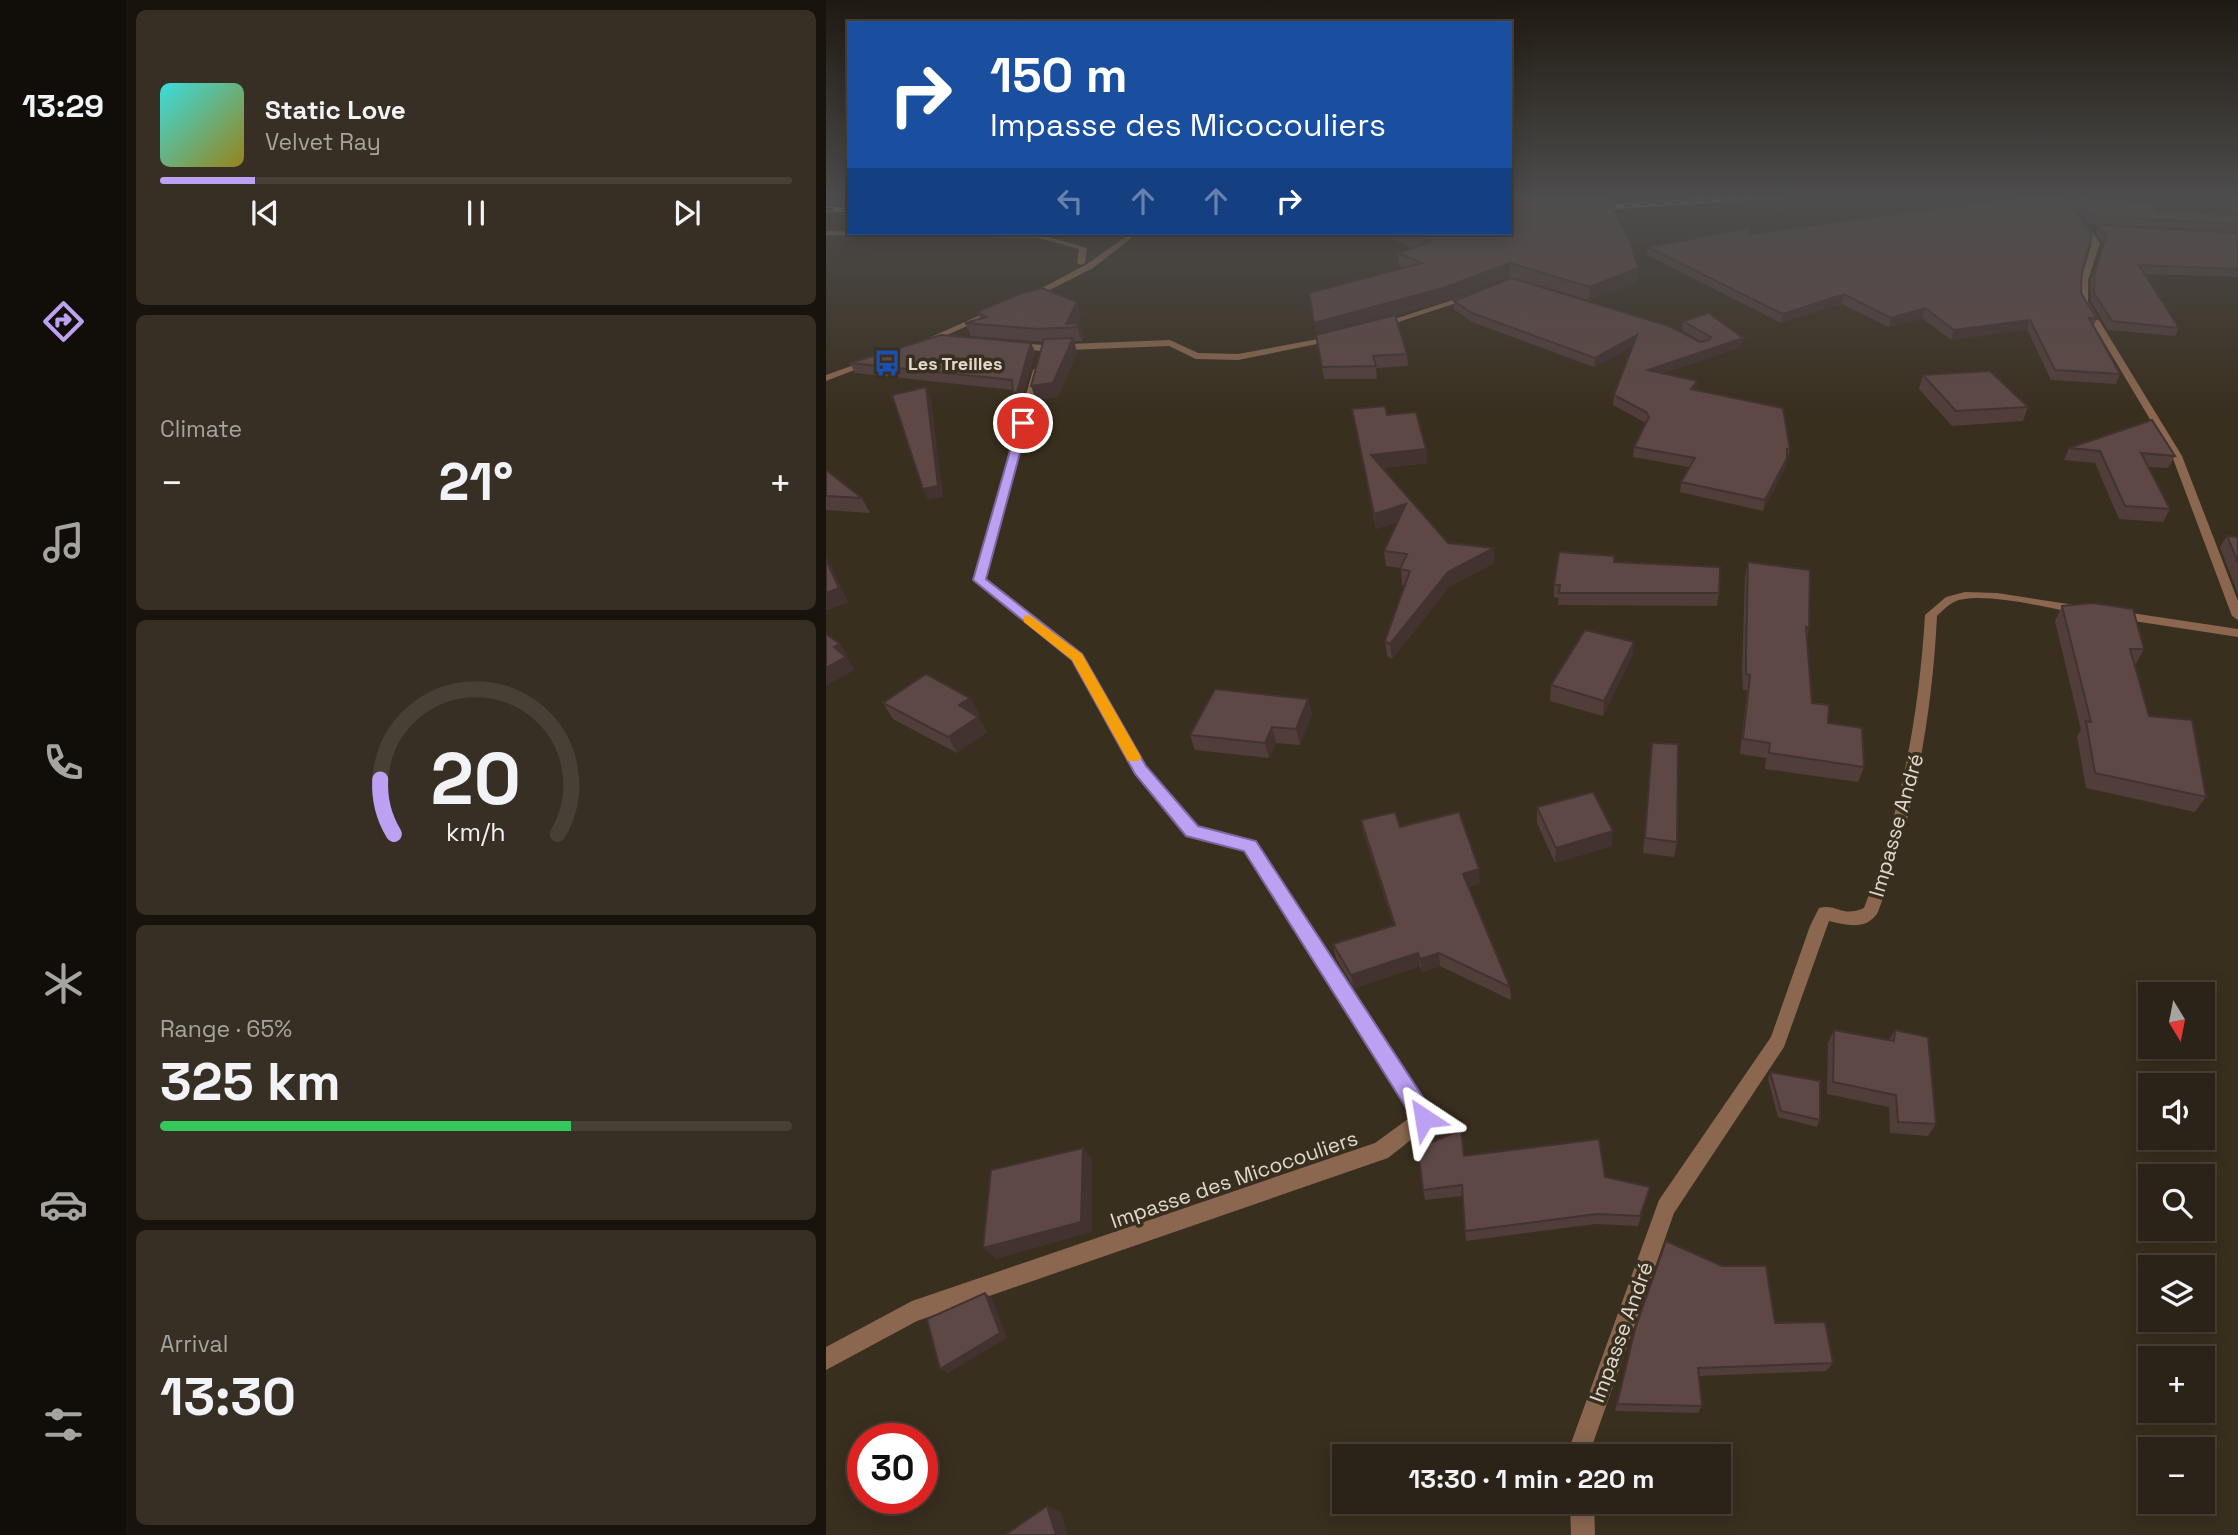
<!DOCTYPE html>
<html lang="en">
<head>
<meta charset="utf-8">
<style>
  body { margin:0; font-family:"Space Grotesk",sans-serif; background:#372f24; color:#f1f3f6; height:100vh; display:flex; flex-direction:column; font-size:26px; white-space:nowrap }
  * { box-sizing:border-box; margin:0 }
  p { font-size:23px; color:#a6a4a1 }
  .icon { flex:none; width:38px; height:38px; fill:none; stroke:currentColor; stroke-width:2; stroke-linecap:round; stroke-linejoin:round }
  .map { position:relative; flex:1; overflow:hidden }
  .drawer { display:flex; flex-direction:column; gap:10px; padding:10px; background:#18130d; width:700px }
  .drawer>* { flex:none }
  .top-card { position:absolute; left:21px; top:21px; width:665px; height:214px; border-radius:0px; box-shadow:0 4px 18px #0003,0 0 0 2px #474036; background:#1a4fa0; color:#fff; overflow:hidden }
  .needle { width:46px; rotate:170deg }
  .controls { position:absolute; left:1312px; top:982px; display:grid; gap:14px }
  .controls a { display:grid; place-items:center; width:77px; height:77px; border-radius:0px; background:#2b2317; box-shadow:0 4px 18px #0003,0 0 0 2px #474036; font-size:35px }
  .speed { position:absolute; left:21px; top:1423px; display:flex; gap:14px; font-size:35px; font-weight:700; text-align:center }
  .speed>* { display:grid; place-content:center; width:91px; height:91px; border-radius:50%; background:#2b2317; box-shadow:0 4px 18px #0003,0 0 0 2px #474036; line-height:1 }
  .speed .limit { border:10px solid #d22; background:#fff; color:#111 }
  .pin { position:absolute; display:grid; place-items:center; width:60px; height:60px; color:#fff; margin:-30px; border:4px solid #fff; border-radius:50%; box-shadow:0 2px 7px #0007 }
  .me { position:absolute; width:77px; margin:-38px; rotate:327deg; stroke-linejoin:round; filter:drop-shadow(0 0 5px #0008) }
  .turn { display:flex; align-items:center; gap:24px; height:147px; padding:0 28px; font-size:32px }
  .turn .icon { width:91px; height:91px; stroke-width:2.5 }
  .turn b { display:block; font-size:49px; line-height:60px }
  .lanes { display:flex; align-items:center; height:66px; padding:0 28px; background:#0003; justify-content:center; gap:35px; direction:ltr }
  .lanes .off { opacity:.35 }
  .big { font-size:52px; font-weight:700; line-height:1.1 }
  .drawer .widget { flex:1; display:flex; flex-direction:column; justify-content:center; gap:10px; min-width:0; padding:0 24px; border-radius:10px; background:#372f24 }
  .drawer .dial { align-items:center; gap:0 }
  .dial svg { height:182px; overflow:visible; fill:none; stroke:#474036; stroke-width:7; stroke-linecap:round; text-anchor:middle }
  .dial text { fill:#f1f3f6; stroke:none }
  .song { display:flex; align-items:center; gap:21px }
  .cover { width:84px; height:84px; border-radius:10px; background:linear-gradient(135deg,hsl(180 70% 55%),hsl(50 70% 35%)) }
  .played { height:7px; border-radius:4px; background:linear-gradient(90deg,#bca0f2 15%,#474036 15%) }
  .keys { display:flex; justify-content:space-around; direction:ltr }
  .heat { display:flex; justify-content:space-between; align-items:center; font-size:38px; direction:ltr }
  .charge { height:10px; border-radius:5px; background:linear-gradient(90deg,#34c759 65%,#474036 0) }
  .trip { position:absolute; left:506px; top:1444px; width:399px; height:70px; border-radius:0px; background:#2b2317; box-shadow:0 4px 18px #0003,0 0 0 2px #474036; font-weight:700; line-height:70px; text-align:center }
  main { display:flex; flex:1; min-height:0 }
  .tabs { display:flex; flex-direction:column; width:126px; justify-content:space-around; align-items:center; background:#110e09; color:#a6a4a1 }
  .tabs .icon { width:49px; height:49px }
  .tabs .selected { color:#bca0f2 }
  .tabs b { font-size:32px; color:#f1f3f6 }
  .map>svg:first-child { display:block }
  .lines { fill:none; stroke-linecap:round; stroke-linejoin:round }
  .pedestrian { fill:#8b674f; fill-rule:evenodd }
  .minor { fill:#8b674f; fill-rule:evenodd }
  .rail-casing { stroke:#c7c0b5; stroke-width:4.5 }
  .rail { stroke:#392f1f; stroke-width:2.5; stroke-dasharray:8; stroke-linecap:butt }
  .wall { fill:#513e3b }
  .shaded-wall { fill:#423230 }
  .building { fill:#5e4845; stroke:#423230; stroke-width:2 }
  .route { fill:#bca0f2; stroke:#7a689d; stroke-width:2 }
  .slow { fill:#f59e0b }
  .labels { text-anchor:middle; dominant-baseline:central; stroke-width:7; stroke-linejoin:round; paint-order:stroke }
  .far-poi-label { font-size:18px; font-weight:bold; fill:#e0d9cf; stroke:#392f1f; text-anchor:start }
  .street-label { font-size:21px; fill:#e0d9cf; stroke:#392f1f }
</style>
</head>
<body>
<main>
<nav class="tabs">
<b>13:29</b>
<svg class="icon selected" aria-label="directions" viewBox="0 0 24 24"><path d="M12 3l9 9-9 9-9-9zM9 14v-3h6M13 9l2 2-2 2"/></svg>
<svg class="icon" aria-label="music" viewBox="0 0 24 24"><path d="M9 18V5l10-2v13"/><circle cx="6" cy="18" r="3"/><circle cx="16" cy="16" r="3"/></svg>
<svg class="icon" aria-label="phone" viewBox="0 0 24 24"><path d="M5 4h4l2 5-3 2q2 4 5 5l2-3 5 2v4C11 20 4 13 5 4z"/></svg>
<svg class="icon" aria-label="climate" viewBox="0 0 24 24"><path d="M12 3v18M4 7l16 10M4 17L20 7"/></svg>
<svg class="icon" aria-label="car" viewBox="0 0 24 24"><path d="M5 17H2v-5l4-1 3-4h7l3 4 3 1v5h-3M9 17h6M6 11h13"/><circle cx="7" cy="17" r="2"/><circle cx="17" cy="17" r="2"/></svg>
<svg class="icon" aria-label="filters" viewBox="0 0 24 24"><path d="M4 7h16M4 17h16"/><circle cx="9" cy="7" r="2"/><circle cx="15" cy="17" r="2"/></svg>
</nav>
<section class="drawer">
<div class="widget">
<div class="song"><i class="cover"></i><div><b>Static Love</b><p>Velvet Ray</p></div></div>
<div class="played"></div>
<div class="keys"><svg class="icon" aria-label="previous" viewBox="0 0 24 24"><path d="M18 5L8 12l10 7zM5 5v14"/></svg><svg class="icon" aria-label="pause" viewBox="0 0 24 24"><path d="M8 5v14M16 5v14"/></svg><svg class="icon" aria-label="next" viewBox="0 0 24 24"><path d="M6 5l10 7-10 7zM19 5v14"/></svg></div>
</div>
<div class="widget"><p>Climate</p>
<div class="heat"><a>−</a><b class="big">21°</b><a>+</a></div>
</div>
<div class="widget dial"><svg viewBox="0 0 100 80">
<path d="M14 69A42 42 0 1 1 86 69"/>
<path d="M14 69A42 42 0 0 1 8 45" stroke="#bca0f2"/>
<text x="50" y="56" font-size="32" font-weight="700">20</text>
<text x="50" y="72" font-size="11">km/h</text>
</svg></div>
<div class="widget"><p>Range · 65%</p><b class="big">325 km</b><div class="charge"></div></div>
<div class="widget"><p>Arrival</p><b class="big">13:30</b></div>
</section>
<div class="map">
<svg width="1412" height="1535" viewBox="0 0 1412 1535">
  <rect width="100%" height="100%" fill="#392f1f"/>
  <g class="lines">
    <path class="pedestrian" d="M0 231 212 234 261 248 259 263 255 265 251 263 253 249 212 238 0 235Z"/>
    <g class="minor">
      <path d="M1232 195H1238L1274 243 1262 280V302L1356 456 1412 601V620L1406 616 1346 456 1254 302 1255 280 1266 243Z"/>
      <path d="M305 233H312L267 268 206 299 199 297 261 264Z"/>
      <path d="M642 295 649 297 557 327 550 325Z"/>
      <path d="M168 309 175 311 103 343 96 341Z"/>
      <path d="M508 336H511V340L412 360 370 359 343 346 217 351 190 349 186 346 190 343 217 345 344 340 372 353 412 354Z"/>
      <path d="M42 360 49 362 0 381V375Z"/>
      <path d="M211 367 215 370 159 580 255 654 319 766 371 826 429 841 607 1118 605 1124 562 1158 91 1321 0 1370V1347L86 1301 549 1143 586 1116 419 850 361 835 309 774 246 660 147 581 207 370Z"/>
      <path d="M1139 592 1171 593 1255 606 1261 610 1255 614C1226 609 1154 590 1128 602 1122 605 1116 611 1111 616 1106 718 1088 816 1052 912 1041 931 1020 925 1003 921L958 1047 848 1213 766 1446 767 1456H743L744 1446 833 1200 945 1037 984 926 993 908C1012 903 1015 918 1038 908 1075 813 1093 716 1099 615L1120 597Z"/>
      <path d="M1292 611 1412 629V637L1288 618 1286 615 1288 612Z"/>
      <path d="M744 1502H768L769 1535H745Z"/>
    </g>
    <g class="rail-casing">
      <g id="rail">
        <path d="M766 208 969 195"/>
        <path d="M0 209 23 210"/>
      </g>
    </g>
    <use href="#rail" class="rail"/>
  </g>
  <g class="wall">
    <path d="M1245 195H1256L1260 199 1332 212 1405 215 1403 199 1405 195H1412V232L1262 223 1244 198Z"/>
    <path d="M1273 225 1412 233V277L1319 274 1353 328 1349 336 1282 330 1265 301V280L1277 244 1270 233Z"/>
    <path d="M559 233H684L811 282 763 300 684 277 618 302 569 315 581 354 582 366 550 368 551 379H498L483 293 578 268 573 266 572 253 587 248 559 237Z"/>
    <path d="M924 234 1256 270 1255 293 1271 319 1267 326 1294 374 1290 384 1225 380 1201 329 1125 340 1096 318 1063 327 1016 304 955 323 821 255 822 247Z"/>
    <path d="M628 301 876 342 856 330 857 321 915 347 838 373 870 391 964 450 959 468 937 511 854 492 855 482 863 467 807 457 808 447 820 423 787 405 788 395 807 346 768 367 646 322 628 309Z"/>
    <path d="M251 302 255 315 252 323H253L258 336 256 341H248L251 352 232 397 210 400 217 342 145 336 139 323 154 319 151 312Z"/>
    <path d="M205 343 209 352 195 402 191 403 187 390 29 373 24 363Z"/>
    <path d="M1097 375 1202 407 1197 421 1126 426 1093 389Z"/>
    <path d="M526 409 600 449 601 463 556 468 622 543 668 548V563L623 587 566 659 561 656 559 641 579 585H576L575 568 560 566 558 551 572 522 550 529Z"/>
    <path d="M1243 448 1349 456 1342 468 1322 467 1344 509 1337 522 1293 519 1269 463 1238 460Z"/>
    <path d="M0 470 36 498 44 513 0 510Z"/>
    <path d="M1401 536 1412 537V594L1394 547Z"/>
    <path d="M788 562 893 593 891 606 732 605 733 598 728 597V585Z"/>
    <path d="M922 562 983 628 981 637 986 703 1038 767 1032 782 939 769 940 758 914 754 921 690H917L916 670 919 577Z"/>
    <path d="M1236 606 1318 649 1310 664H1308L1323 716 1380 797 1369 812 1260 788 1251 736 1255 730 1229 621Z"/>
    <path d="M808 642 806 657 777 716 724 701 725 685Z"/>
    <path d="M144 698 153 714 150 716 152 717 161 732 131 753 67 719 57 703Z"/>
    <path d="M482 699 486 715 474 745 450 743 443 758 369 750 364 735Z"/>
    <path d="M826 743 851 842 848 857 817 853Z"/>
    <path d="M711 807 786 846 729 863 711 823Z"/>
    <path d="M535 820 574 827 654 883 642 887 684 987 685 1000 614 966 596 972 594 966 528 988 510 958 507 944 568 926 538 834Z"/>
    <path d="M1008 1030 1063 1040 1069 1030 1110 1124 1102 1136 1064 1133 1063 1107 1001 1094 1002 1043Z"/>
    <path d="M944 1072 994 1120 991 1127 952 1117 942 1079Z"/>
    <path d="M638 1156 779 1177 824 1187 812 1226 769 1224 640 1241 636 1196 599 1200 597 1190Z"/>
    <path d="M949 1323 1007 1363 1000 1371 873 1376 876 1406 872 1413 789 1411 807 1338Z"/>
  </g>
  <g class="shaded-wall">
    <path d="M684 263V277L618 302 491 337 488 323Z"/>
    <path d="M812 268 811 282 763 300 764 287Z"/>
    <path d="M1018 294 1016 304 955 323 957 314Z"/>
    <path d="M251 302 255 315 249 328 240 324Z"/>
    <path d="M1099 308 1096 318 1063 327 1065 318Z"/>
    <path d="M1204 320 1201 329 1125 340 1128 330Z"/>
    <path d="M253 323 258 336 256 341 251 327Z"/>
    <path d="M811 335V344L768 367 769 358Z"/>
    <path d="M247 338 251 352 232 397 210 400 205 386Z"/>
    <path d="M917 338 915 347 821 379 822 370Z"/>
    <path d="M205 343 209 352 195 402 191 403 187 393Z"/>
    <path d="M871 381 870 390 865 389Z"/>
    <path d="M100 387 105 397 117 497 102 500 97 489Z"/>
    <path d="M600 449 601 463 547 469 545 455Z"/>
    <path d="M961 458 959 468 937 511 939 500Z"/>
    <path d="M580 504 582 519 550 529 548 514Z"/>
    <path d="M668 548V563L623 587 566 659 564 644 622 572Z"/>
    <path d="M0 555 22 602 0 611Z"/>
    <path d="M808 642 806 657 777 716 778 701Z"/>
    <path d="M14 644 23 658H21L29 670 0 686V668L8 647Z"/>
    <path d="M144 698 153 714 142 721 133 705Z"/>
    <path d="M482 699 486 715 474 745 470 729Z"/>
    <path d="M152 717 161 732 131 753 122 737Z"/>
    <path d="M446 727 450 743 443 758 439 743Z"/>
    <path d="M787 831 786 846 729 863 730 848Z"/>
    <path d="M653 869 654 883 638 888 637 874Z"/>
    <path d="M592 953 594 966 528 988 525 975Z"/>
    <path d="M613 953 614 966 596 972 594 959Z"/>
    <path d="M257 1148 266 1159V1232L170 1259 157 1248Z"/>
    <path d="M159 1293 166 1298 181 1338 122 1373 114 1369Z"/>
    <path d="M221 1506 235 1512 242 1535H230Z"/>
  </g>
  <g class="building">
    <path d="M684 195H778L804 240 812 268 764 287 684 263 617 288 488 323 483 293 596 263 572 253 604 242 579 233H684Z"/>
    <path d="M1211 195H1238L1266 235 1256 270 1255 293 1271 319 1263 318 1294 374 1229 370 1204 320 1128 330 1099 308 1065 318 1018 294 957 314 822 247 923 228 924 234Z"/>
    <path d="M1250 195H1256L1260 199 1324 203 1332 212 1409 215 1407 195H1412V224L1265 216Z"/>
    <path d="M1273 225 1412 233V269L1313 265 1353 328 1286 321 1268 293 1269 272 1280 236Z"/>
    <path d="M685 278 843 326 874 342 883 340 885 337 857 321 883 313 917 338 822 370 871 381 865 389 957 408 964 450 961 449V458L939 500 855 482 869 458 808 447 823 417 820 412 788 395 811 335 769 358 646 313 628 301Z"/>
    <path d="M216 288 251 302 240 324 253 323 251 327 212 329 139 323 161 317 151 312 196 293Z"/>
    <path d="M569 315 581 354 547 356 550 366 496 367 490 335Z"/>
    <path d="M115 335 205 343 191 392 187 393 186 380 24 363Z"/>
    <path d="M247 338 227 383 205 386 218 339Z"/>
    <path d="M1164 371 1202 407 1130 411 1097 375Z"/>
    <path d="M100 387 112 486 97 489 66 395Z"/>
    <path d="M559 406 561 415 590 412 600 449 545 455 622 543 668 548 622 572 564 644 559 641 584 571 574 569 581 554 558 551 580 504 548 514 526 409Z"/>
    <path d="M1326 420 1349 456 1315 453 1344 509 1299 506 1274 451 1243 448Z"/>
    <path d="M0 470 36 498 0 496Z"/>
    <path d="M1401 536 1412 537V562Z"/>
    <path d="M733 552 788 556V562L894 567 893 593H733L734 585H728Z"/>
    <path d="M0 560 13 588 0 593Z"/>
    <path d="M922 562 984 570 983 628 980 627 986 703 1003 705 1002 723 1036 728 1038 767 943 753 944 743 917 739 924 675 920 674V654Z"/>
    <path d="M1267 603 1307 609 1318 649H1304L1323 716 1366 720 1380 797 1269 773 1260 721 1265 722 1236 606Z"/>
    <path d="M759 630 808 642 778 701 725 685Z"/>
    <path d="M0 634 14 644 8 647 20 657 0 668Z"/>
    <path d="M100 674 144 698 133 705 152 717 122 737 57 703Z"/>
    <path d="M389 689 482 699 470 729 446 727 439 743 364 735Z"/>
    <path d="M826 743 852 744 851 842 819 838Z"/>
    <path d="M767 792 787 831 730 848 711 807Z"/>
    <path d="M569 812 574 827 633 812 653 869 637 874 684 987 613 953 594 959 592 953 525 975 507 944 569 925 535 820Z"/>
    <path d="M1008 1030 1068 1041 1069 1030 1102 1037 1110 1124 1072 1122 1070 1095 1007 1082Z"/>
    <path d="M944 1072 994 1081V1120L955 1111Z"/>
    <path d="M635 1130 638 1156 773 1139 779 1177 824 1187 814 1216 771 1214 639 1231 636 1185 597 1190 592 1148Z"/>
    <path d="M257 1148 255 1222 157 1248 165 1170Z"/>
    <path d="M840 1241 896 1266H940L949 1323 999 1322 1007 1363 872 1368 876 1406 791 1404 809 1329Z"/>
    <path d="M159 1293 174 1333 114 1369 101 1319Z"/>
    <path d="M221 1506 230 1535H179Z"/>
  </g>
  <linearGradient id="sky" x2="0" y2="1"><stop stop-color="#1f1a11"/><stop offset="0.48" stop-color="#4e4d4d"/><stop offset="1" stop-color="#4e4d4d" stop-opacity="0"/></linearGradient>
  <rect width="1412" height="410" fill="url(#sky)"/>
  <path class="route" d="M197 420 202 423 160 579 256 654 320 766 372 826 430 841 606 1111 609 1118 606 1125 598 1128 591 1125 418 851 360 836 309 774 246 660 147 580 192 423Z"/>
  <path class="slow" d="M203 615 256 654 315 757 313 761H302L246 660 198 622V616Z"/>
  <defs>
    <g id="bus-bare" transform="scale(2.1)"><path d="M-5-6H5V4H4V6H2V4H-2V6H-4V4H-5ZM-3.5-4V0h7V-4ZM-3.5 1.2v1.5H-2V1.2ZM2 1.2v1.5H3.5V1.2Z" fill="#1a4fb4" stroke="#392f1f" stroke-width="2.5" paint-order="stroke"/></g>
  </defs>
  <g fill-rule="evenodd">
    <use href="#bus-bare" x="61" y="363"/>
  </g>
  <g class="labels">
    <g class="far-poi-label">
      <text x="82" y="363">Les Treilles</text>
    </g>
    <g class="street-label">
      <text transform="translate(1070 825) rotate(-74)">Impasse André</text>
      <text transform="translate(408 1179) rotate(-19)">Impasse des Micocouliers</text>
      <text transform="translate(795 1332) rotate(-70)">Impasse André</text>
    </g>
  </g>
</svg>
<div class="controls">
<a><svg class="needle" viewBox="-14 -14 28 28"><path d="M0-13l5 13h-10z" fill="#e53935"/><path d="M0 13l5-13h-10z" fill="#a6a4a1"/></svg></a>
<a><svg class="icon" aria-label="sound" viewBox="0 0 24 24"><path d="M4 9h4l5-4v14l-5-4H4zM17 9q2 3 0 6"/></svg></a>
<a><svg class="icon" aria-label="search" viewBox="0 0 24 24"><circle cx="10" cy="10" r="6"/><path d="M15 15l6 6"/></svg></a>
<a><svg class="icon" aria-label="layers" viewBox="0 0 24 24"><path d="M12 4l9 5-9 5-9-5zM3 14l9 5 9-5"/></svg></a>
<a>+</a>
<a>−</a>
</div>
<div class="speed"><div class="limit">30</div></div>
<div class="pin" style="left:197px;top:423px;background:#d93025"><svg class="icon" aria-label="arrive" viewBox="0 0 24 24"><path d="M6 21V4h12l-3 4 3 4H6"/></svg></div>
<svg class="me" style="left:598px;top:1118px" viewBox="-20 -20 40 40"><path d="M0-17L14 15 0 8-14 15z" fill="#bca0f2" stroke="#fff" stroke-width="4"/></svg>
<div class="trip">13:30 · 1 min · 220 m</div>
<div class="top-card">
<div class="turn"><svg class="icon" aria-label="right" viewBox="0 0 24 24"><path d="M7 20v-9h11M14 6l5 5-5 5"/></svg><div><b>150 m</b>Impasse des Micocouliers</div></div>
<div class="lanes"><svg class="icon off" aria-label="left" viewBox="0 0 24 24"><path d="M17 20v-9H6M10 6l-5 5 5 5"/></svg><svg class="icon off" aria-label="ahead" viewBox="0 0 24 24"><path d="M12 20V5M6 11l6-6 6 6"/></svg><svg class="icon off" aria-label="ahead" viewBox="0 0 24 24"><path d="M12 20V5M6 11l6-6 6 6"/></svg><svg class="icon" aria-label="right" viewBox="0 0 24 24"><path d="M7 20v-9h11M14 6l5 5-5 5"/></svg></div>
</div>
</div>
</main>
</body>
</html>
